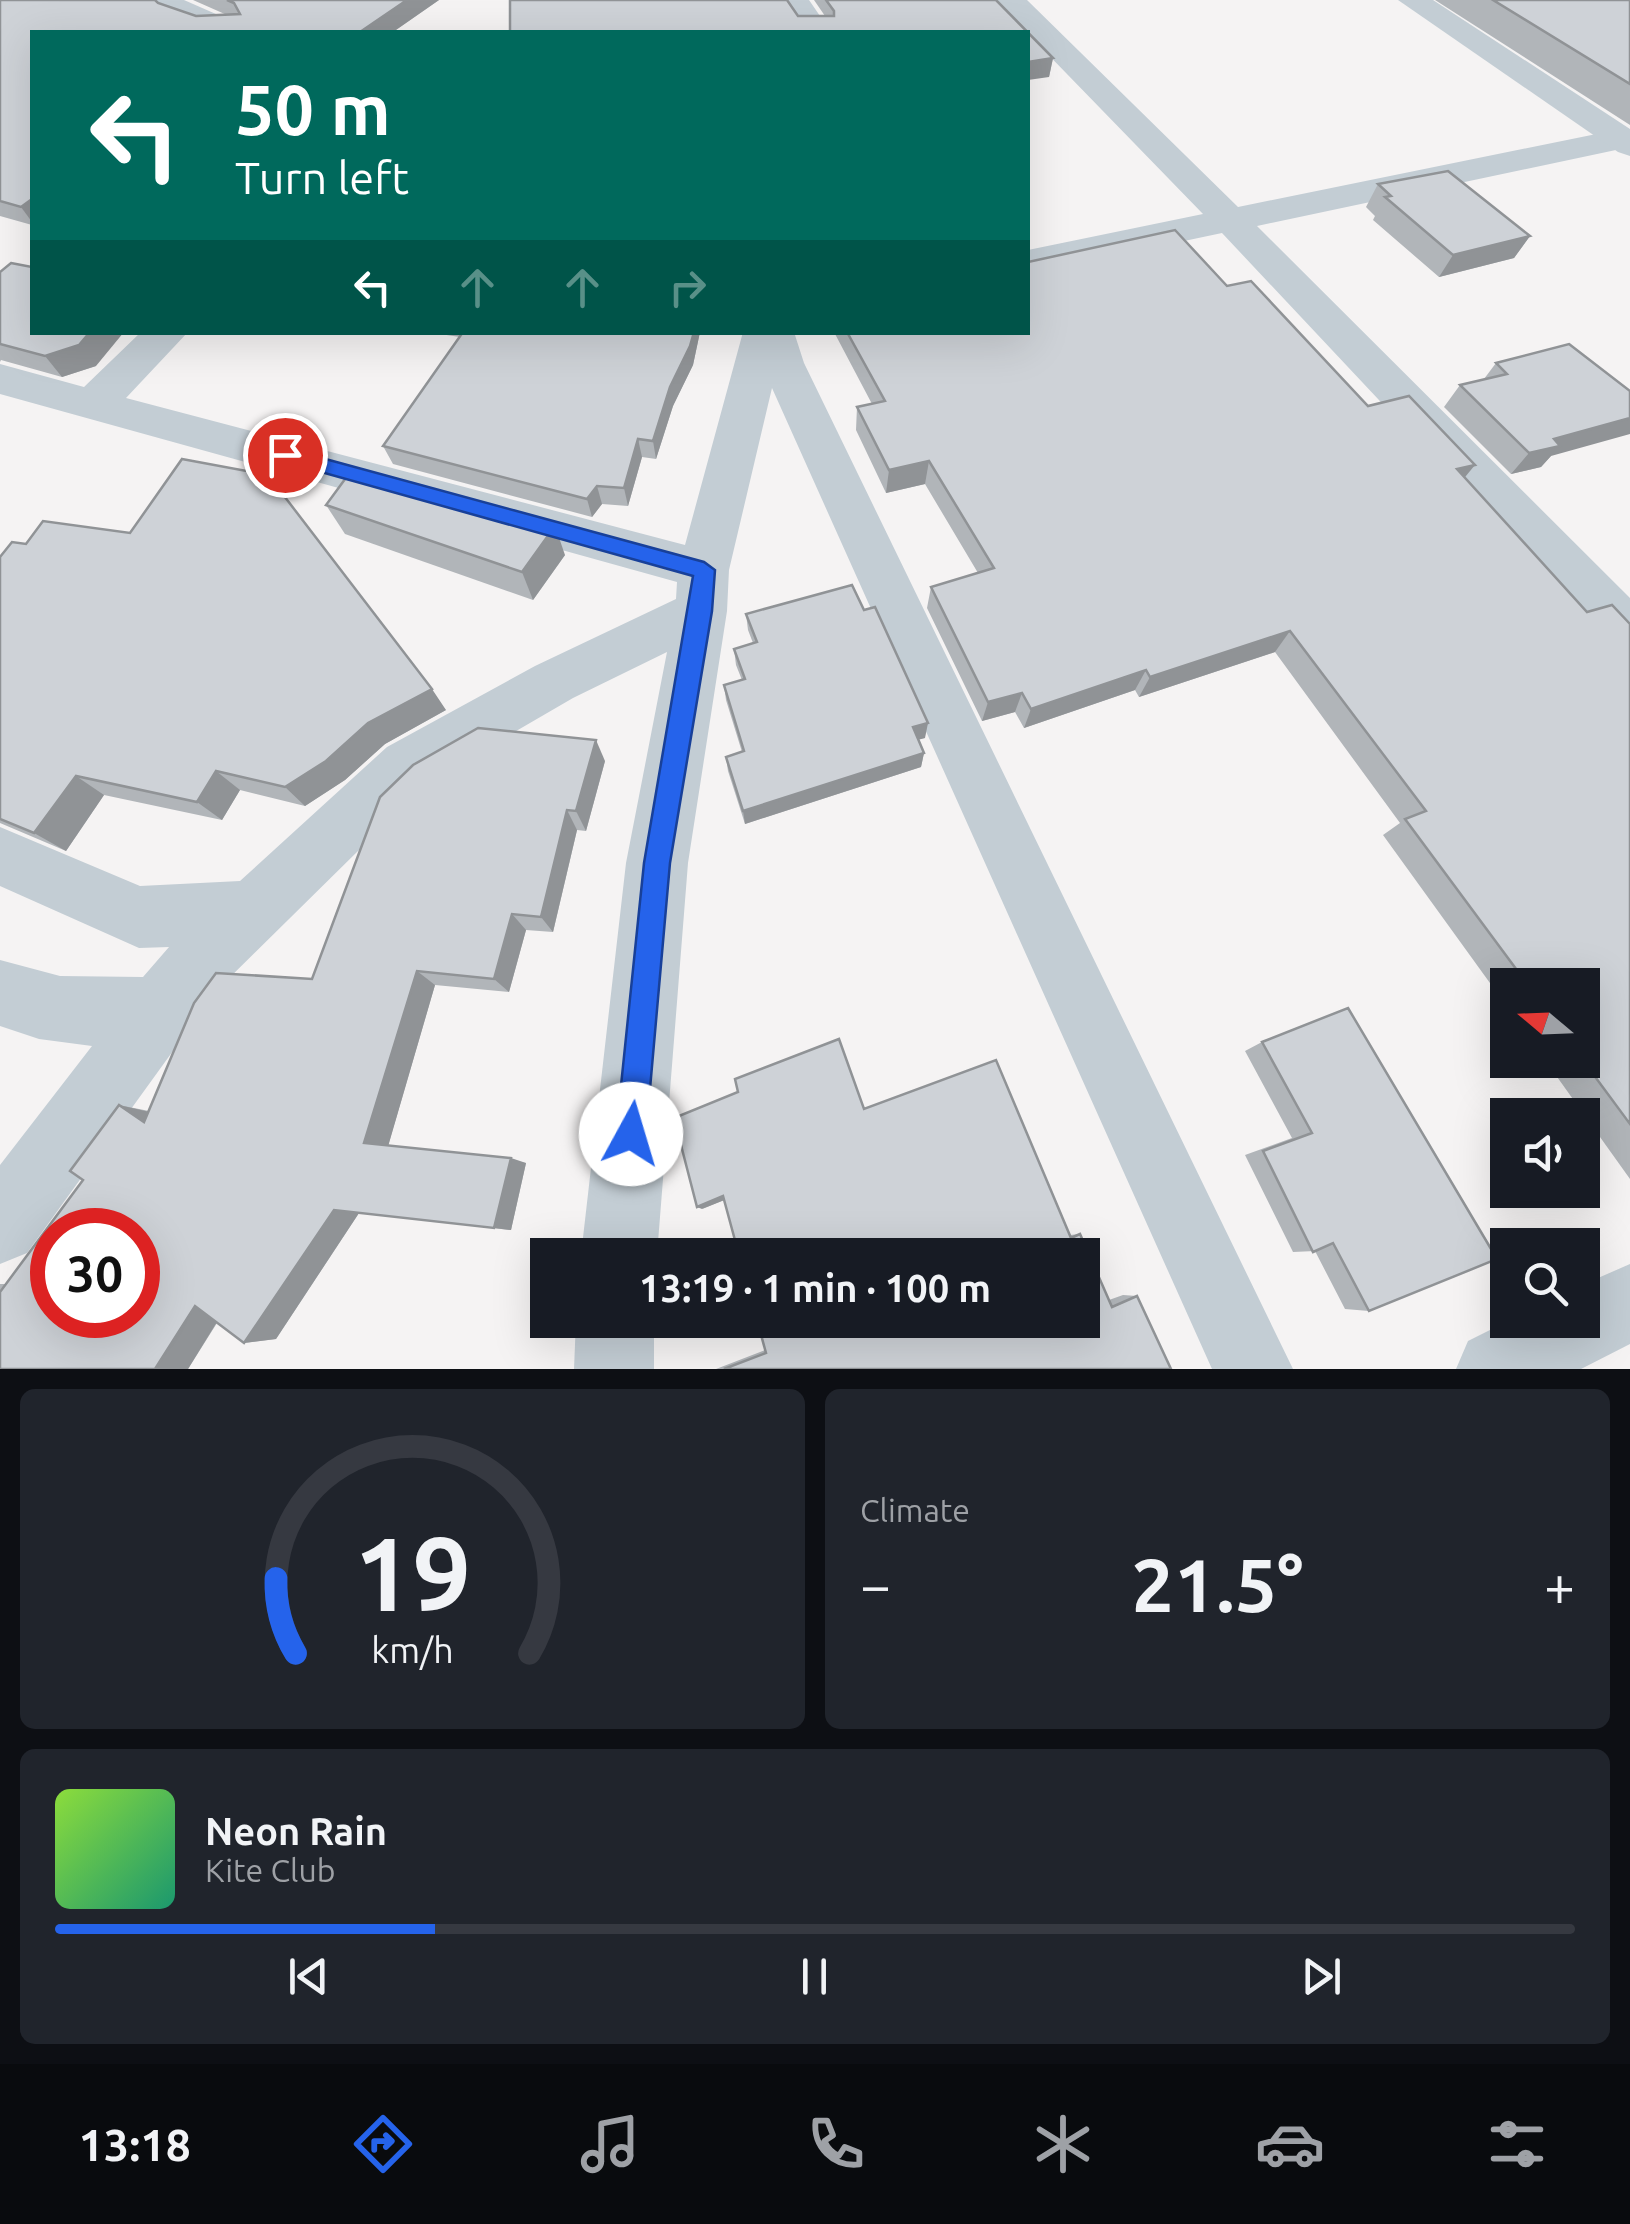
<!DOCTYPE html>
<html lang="en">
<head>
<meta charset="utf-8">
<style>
  body { margin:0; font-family:Ubuntu,sans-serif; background:#20242c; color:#f1f3f6; height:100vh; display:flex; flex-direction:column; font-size:38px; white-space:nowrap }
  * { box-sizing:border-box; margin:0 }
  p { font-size:32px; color:#9ea1a6 }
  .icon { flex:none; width:55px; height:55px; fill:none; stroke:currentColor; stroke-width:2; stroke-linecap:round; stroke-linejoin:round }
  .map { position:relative; height:1369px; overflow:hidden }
  .panel { display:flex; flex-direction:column; gap:20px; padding:20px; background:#0d0f14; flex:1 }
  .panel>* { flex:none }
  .hud { position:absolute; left:30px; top:30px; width:1000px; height:305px; border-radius:0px; box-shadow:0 10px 40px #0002; background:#00695c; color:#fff; overflow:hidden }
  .needle { width:65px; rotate:289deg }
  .controls { position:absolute; left:1490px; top:968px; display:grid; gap:20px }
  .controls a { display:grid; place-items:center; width:110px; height:110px; border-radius:0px; background:#171b24; box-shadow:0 10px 40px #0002; font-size:50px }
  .speed { position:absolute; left:30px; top:1208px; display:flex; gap:20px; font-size:50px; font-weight:700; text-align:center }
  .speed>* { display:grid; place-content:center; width:130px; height:130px; border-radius:50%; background:#171b24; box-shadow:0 10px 40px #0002; line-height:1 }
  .speed .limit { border:15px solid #d22; background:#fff; color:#111 }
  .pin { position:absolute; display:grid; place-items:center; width:85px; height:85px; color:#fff; margin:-42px; border:5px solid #fff; border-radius:50%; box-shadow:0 2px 10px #0007 }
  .me { position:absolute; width:110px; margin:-55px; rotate:6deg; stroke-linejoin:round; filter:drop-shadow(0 0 8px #0008) }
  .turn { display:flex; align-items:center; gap:35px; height:210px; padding:0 40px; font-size:45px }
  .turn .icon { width:130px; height:130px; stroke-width:2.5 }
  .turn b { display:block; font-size:70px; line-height:85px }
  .lanes { display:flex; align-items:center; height:95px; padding:0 40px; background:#0003; justify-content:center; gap:50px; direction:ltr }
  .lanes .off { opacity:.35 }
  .big { font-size:75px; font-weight:700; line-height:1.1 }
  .panel .card { flex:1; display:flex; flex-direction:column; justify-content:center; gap:15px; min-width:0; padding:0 35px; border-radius:15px; background:#20242c }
  .panel .dial { align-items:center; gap:0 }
  .dial svg { height:260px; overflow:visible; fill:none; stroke:#363941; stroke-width:7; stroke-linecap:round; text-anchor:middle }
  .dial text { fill:#f1f3f6; stroke:none }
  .song { display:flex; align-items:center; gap:30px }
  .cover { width:120px; height:120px; border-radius:15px; background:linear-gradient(135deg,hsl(90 70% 55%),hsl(160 70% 35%)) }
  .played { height:10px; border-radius:5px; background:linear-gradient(90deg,#2563eb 25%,#363941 25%) }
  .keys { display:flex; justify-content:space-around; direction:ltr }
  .heat { display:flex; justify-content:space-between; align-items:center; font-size:55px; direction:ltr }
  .panel .tiles { flex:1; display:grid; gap:20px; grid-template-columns:1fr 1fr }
  .card:last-child { grid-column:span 2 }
  .trip { position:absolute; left:530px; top:1238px; width:570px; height:100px; border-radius:0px; background:#171b24; box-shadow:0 10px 40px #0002; font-weight:700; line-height:100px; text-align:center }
  .tabs { display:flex; height:160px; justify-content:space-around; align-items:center; background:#090b0e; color:#9ea1a6 }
  .tabs .icon { width:70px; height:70px }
  .tabs .selected { color:#2563eb }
  .tabs b { font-size:45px; color:#f1f3f6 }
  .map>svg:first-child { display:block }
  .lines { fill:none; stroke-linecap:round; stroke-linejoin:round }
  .minor { fill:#c3cdd4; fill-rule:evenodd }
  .tertiary { fill:#c3cdd4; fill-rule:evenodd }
  .wall { fill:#b1b5b9 }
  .shaded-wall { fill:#909396 }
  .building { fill:#ced2d7; stroke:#909396; stroke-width:2.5; fill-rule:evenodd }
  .route { fill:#2563eb; stroke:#184099; stroke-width:2.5 }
</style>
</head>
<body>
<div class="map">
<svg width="1630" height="1369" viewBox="0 0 1630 1369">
  <rect width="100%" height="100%" fill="#f5f3f3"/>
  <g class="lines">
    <g class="minor">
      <path d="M151 0H184L241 25 245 32C211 34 173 31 151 0Z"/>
      <path d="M779 0H809L831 32H801Z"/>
      <path d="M995 0H1027L1238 207 1621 129 1630 131V147L1257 226 1630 598V654L1611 647 1222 233 1028 274V250L1203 214Z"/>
      <path d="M141 332H188L126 398 685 545 743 332H794L804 363 1293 1369H1212L772 388 729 570 727 611 688 863 657 1255H581L626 863 667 652 573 698 427 783 217 990 27 1253 0 1264V1165L92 1046 39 1039 0 1026V960L60 976 143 977 169 947 139 948 0 886V827L140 886 240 881 387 747 535 666 676 599 677 582 0 394V364L84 387Z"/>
      <path d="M576 1320H654V1369H574Z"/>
    </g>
    <g class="tertiary">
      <path d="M1398 0H1433L1630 129V156L1618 152Z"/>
      <path d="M1630 1264V1344L1581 1369H1456L1468 1341 1510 1320H1582V1285Z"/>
    </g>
  </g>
  <g class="wall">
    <path d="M0 0 158 3 196 16 227 15 193 0H439L393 32H32V225L0 216Z"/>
    <path d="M814 0H996L1053 58 1049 77 798 16H825Z"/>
    <path d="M1435 0H1630V125Z"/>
    <path d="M1378 184 1530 236 1514 258 1439 277 1373 220 1375 216 1366 207Z"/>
    <path d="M0 272 96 366 62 377 1 360 0 362Z"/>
    <path d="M1227 286 1368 406 1464 477 1587 612 1630 624V1179L1545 1060H1582V985H1508V1008L1383 835 1400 823 1275 652 1139 697 1135 690 1024 728 1015 712 982 721 927 608 931 587 978 573 925 484 886 493 856 430 857 407 872 404 834 332H1028Z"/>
    <path d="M426 332H700L693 365 673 406 656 459 642 457 628 506 602 504 592 517 393 464 383 446 460 337Z"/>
    <path d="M1569 344 1551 456 1541 467 1511 474 1444 407 1460 385 1484 379 1496 363Z"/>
    <path d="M326 505 565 555 533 600 345 534Z"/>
    <path d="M0 557 446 710 385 744 345 780 305 806 240 790 222 820 104 795 66 851 0 823Z"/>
    <path d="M746 614 925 738 918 739 924 753 921 767 745 824 728 771 726 757 742 752 726 700 724 685 742 680 736 665 734 649 753 643 748 630Z"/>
    <path d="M605 761 586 831 577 830 553 932 526 930 509 992 435 985 388 1146 526 1163 511 1230 359 1213 276 1339 244 1343 217 1323 188 1369H0V1284H6L83 1180 119 1105 149 1111 312 979Z"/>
    <path d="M1348 1008 1369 1311 1345 1309 1315 1251 1293 1252 1245 1155 1292 1138 1245 1051 1262 1042Z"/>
    <path d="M864 1109 1070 1235 1080 1234 1109 1300 1123 1295 1137 1296 1171 1369H716L765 1350 724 1200 702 1209Z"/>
  </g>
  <g class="shaded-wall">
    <path d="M407 0H439L393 32H360Z"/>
    <path d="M1053 58 1049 77 1028 80V62Z"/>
    <path d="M32 199V222L21 207Z"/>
    <path d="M1530 236 1514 258 1439 277 1453 255Z"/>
    <path d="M90 332H124L96 366 62 377 45 356Z"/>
    <path d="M694 332H700L693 365 673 406 656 459 653 441 670 387Z"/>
    <path d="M1630 418V434L1551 456 1541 467 1511 474 1529 453 1554 439Z"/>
    <path d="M638 439 642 457 628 506 624 488Z"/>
    <path d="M929 461 925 484 886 493 889 470Z"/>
    <path d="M1475 465 1456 488 1457 469Z"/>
    <path d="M597 486 602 504 592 517 587 499Z"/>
    <path d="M555 526 565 555 533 600 522 572Z"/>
    <path d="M1290 631 1275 652 1139 697 1150 677Z"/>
    <path d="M1146 670 1135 690 1024 728 1031 709Z"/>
    <path d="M432 689 446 710 385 744 345 780 305 806 285 787 368 723Z"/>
    <path d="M1022 693 1015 712 982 721 988 702Z"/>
    <path d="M928 723 925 738 910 742 913 727Z"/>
    <path d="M596 740 605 761 586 831 576 811Z"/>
    <path d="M924 753 921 767 745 824 743 811Z"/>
    <path d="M216 771 240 790 222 820 197 802Z"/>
    <path d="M76 776 104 795 66 851 34 833Z"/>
    <path d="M567 810 577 830 553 932 541 917Z"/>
    <path d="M512 914 526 930 509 992 494 979Z"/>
    <path d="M417 971 435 985 387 1150 364 1143Z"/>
    <path d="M119 1105 154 1113 144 1122Z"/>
    <path d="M511 1158 526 1163 511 1230 494 1228Z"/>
    <path d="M723 1196 727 1199 702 1209 697 1207Z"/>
    <path d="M334 1210 359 1213 276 1339 244 1343Z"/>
    <path d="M228 1304 188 1369H155L195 1306Z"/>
  </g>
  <g class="building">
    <path d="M0 0H155L158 3 196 16 240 14 234 3 227 0H407L360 32H32V199L21 207 0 201Z"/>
    <path d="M510 0H787L798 16H834V11L826 0H996L1053 58 1028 62V32H510Z"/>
    <path d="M1493 0H1630V84Z"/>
    <path d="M1448 171 1530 236 1453 255 1385 197 1391 196 1378 184Z"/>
    <path d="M1175 230 1227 286 1251 281 1368 406 1409 396 1475 465 1457 469 1587 612 1612 605 1630 624V1124L1582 1059V985H1528L1405 819 1426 811 1290 631 1150 677 1146 670 1031 709 1022 693 988 702 931 587 994 568 929 461 889 470 857 407 885 401 847 332H1028V262Z"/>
    <path d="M11 263 32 267V332H90L79 345 45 356 0 344V272Z"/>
    <path d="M463 332H694L690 346 670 387 653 441 638 439 624 488 597 486 587 499 383 446Z"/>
    <path d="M1569 344 1630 391V418L1554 439 1560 446 1529 453 1460 385 1507 374 1496 363Z"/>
    <path d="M182 459 268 475 432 689 368 723 326 761 285 787 216 771 197 802 76 776 34 833 0 819V557L12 542 26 544 43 521 130 533Z"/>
    <path d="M351 471 555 526 522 572 326 505Z"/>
    <path d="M852 585 864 610 875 607 928 723 913 727 924 753 743 811 726 757 744 751 724 685 745 679 734 649 757 642 746 614Z"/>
    <path d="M478 728 596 740 576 811 567 810 541 917 512 914 494 979 417 971 364 1143 511 1158 494 1228 334 1210 244 1343 195 1306 155 1369H0V1292L83 1180 70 1171 119 1105 144 1122 194 1003 216 973 312 979 380 797 413 765ZM52 1230H138V1315H52Z"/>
    <path d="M1348 1008 1497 1259 1369 1311 1333 1243 1313 1252 1263 1151 1312 1133 1262 1042Z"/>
    <path d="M839 1039 864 1109 996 1060 1071 1238 1080 1234 1112 1307 1137 1296 1171 1369H724L766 1353 757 1320H1082V1255H739L723 1196 697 1207 674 1118 738 1092 735 1079Z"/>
  </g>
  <path class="route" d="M285 448 704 562 715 570 712 611 670 863 646 1134 641 1144 631 1149 620 1144 616 1134 644 863 693 576 278 460 276 455Z"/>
</svg>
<div class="controls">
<a><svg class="needle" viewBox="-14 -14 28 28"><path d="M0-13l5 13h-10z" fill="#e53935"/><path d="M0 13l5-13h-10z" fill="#9ea1a6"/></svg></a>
<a><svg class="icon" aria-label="sound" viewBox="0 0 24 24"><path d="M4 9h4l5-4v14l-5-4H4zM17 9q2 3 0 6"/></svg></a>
<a><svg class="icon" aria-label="search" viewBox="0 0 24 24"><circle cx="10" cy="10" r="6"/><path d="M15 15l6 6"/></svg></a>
</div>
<div class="speed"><div class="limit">30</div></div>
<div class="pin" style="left:285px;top:455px;background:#d93025"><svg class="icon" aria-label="arrive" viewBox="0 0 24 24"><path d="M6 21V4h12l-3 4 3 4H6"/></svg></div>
<svg class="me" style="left:631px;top:1134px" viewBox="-20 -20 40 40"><circle r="19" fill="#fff"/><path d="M0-13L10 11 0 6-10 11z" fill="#2563eb"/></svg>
<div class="trip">13:19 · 1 min · 100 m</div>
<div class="hud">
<div class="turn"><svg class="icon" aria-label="left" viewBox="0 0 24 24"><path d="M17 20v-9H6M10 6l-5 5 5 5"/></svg><div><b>50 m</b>Turn left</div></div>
<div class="lanes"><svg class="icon" aria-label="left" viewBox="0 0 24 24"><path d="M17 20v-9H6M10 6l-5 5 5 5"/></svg><svg class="icon off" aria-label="ahead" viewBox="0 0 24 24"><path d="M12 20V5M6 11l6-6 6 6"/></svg><svg class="icon off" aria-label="ahead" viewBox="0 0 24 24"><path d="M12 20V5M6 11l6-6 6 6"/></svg><svg class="icon off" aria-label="right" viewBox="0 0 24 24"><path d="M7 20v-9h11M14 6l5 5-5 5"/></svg></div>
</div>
</div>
<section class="panel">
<div class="tiles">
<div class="card dial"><svg viewBox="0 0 100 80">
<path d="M14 69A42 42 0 1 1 86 69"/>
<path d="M14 69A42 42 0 0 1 8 46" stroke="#2563eb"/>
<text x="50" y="56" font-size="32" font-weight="700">19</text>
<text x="50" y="72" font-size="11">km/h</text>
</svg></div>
<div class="card"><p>Climate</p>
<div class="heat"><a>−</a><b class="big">21.5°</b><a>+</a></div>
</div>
<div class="card">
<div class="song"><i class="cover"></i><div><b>Neon Rain</b><p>Kite Club</p></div></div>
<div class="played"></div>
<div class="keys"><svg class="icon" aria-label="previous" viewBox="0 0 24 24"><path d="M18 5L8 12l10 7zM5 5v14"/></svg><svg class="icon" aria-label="pause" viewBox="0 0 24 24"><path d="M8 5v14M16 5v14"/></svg><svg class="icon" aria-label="next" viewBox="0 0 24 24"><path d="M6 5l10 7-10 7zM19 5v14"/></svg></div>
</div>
</div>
</section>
<nav class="tabs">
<b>13:18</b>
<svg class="icon selected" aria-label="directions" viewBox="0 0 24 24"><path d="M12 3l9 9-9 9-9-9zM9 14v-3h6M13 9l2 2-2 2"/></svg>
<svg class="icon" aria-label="music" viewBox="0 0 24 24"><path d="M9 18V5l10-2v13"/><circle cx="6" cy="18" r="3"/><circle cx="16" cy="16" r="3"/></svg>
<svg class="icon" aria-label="phone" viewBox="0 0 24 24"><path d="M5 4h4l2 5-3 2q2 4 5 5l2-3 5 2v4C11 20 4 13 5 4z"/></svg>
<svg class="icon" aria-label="climate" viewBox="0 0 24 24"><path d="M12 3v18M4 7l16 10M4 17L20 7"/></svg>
<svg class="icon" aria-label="car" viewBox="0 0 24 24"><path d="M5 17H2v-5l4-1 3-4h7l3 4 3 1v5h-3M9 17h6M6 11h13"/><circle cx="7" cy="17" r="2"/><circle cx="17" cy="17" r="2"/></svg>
<svg class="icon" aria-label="filters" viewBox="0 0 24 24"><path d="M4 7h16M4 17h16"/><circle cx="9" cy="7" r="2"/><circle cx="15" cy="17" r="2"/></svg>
</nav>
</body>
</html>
